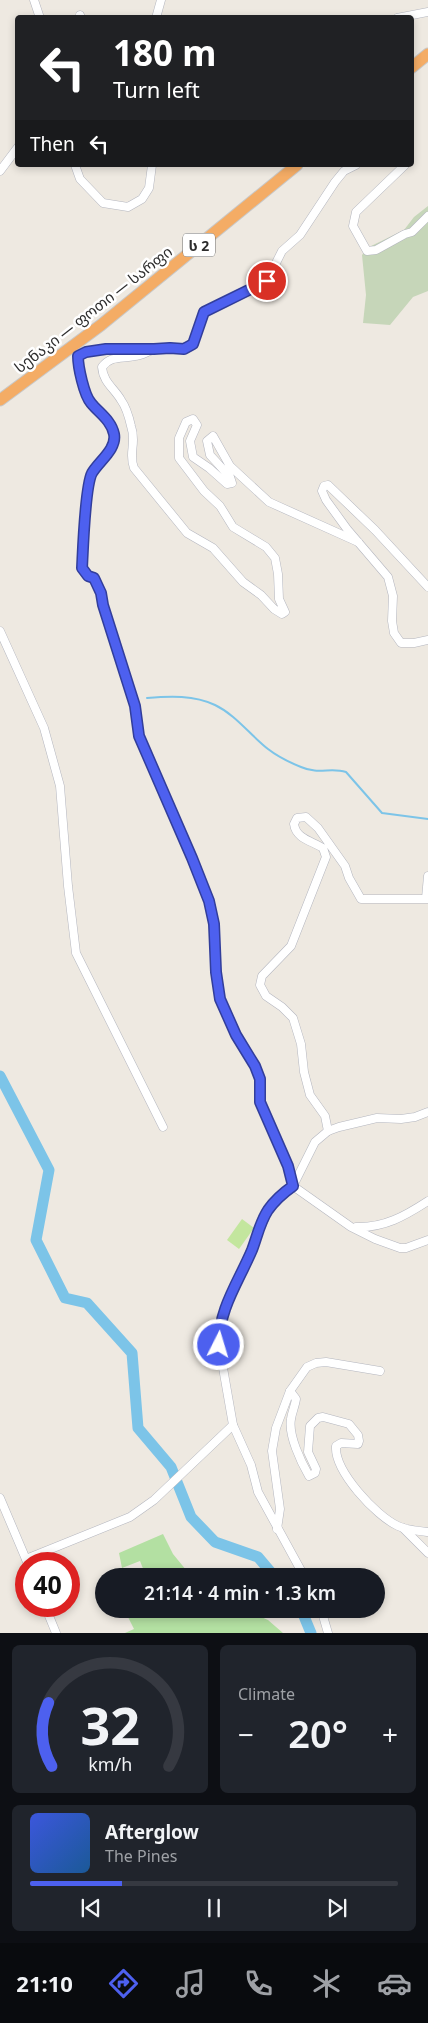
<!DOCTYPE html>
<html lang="en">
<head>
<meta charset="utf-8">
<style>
  body { margin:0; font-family:"Noto Sans","Noto Sans Georgian",sans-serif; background:#20242c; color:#f1f3f6; height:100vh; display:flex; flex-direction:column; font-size:19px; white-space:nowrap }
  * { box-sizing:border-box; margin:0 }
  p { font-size:16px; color:#9ea1a6 }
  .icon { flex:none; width:28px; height:28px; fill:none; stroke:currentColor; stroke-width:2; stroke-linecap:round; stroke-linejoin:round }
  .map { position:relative; height:1633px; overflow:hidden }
  .details { display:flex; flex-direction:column; gap:12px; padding:12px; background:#0d0f14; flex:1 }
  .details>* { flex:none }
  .banner { position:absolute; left:15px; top:15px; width:399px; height:152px; border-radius:5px; box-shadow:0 2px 8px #0003; background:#202124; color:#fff; overflow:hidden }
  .speed { position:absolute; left:15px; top:1552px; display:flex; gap:10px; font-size:25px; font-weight:700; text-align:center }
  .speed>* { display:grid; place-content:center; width:65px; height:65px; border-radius:50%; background:#171b24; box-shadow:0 2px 8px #0003; line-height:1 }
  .speed .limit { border:8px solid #d22; background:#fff; color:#111 }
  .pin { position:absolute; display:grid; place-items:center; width:42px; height:42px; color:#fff; margin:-21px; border:2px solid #fff; border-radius:50%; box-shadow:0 1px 5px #0007 }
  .me { position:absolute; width:55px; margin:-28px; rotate:5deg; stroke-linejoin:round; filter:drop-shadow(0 0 4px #0008) }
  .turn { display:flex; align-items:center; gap:18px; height:105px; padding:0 15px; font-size:22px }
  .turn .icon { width:65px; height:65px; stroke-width:2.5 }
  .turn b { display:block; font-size:35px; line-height:42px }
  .then { display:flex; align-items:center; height:48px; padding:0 15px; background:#0003; gap:10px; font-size:19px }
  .big { font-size:38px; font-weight:600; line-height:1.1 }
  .details .tile { flex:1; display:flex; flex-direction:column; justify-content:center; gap:8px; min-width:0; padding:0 18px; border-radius:8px; background:#20242c }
  .details .dial { align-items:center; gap:0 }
  .dial svg { height:130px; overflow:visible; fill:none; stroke:#363941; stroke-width:7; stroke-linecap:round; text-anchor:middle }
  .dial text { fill:#f1f3f6; stroke:none }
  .song { display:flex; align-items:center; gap:15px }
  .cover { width:60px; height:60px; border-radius:8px; background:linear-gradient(135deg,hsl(230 70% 55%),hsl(210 70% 35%)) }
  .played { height:5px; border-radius:2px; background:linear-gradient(90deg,#4d60ef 25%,#363941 25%) }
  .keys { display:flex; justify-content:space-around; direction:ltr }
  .heat { display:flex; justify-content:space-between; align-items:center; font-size:28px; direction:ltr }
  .details .tiles { flex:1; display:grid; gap:12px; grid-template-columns:1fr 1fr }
  .tile:last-child { grid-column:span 2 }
  .trip { position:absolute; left:95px; top:1568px; width:290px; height:50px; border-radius:25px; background:#171b24; box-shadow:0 2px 8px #0003; font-weight:600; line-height:50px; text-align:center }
  .dock { display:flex; height:80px; justify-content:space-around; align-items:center; background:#090b0e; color:#9ea1a6 }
  .dock .icon { width:35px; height:35px }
  .dock .on { color:#4d60ef }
  .dock b { font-size:22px; color:#f1f3f6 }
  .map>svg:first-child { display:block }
  .green { fill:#b3e0a2 }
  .cemetery { fill:#c6d6b9 }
  .pitch { fill:#c3e69e }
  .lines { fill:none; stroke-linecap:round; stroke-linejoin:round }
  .stream { stroke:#7cc4e8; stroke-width:2 }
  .river { stroke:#7cc4e8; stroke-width:11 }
  .minor-casing { stroke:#b4b6bf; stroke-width:9 }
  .highway-casing { stroke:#c8c8c8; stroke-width:13 }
  .minor { stroke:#fff; stroke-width:8 }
  .highway { stroke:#f4ac65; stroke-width:11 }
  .route-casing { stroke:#323e9b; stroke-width:12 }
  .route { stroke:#4d60ef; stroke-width:9 }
  .labels { text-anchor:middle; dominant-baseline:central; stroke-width:5; stroke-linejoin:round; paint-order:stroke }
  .shield { fill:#fff; stroke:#6c6c6c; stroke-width:1 }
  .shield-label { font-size:14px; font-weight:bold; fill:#2d2d2d }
  .street-label { font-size:15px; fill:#2d2d2d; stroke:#fff }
</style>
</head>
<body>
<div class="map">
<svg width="428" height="1633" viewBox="0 0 428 1633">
  <rect width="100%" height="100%" fill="#eee9e1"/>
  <g class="green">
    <path d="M163 1534 173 1554 191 1576H134L144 1571 140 1561 122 1568 119 1553Z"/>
    <path d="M124 1609H243L268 1620 283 1633H125L134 1629Z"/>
  </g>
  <path class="cemetery" d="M428 206V291L413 297 390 325 363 323 366 295 362 255 369 247 404 230 414 217Z"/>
  <path class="pitch" d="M242 1219 254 1228 239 1249 227 1240Z"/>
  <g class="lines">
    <path class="stream" d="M147 698C170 696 194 695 215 705 236 715 250 735 268 749 277 756 291 763 301 767 319 775 330 767 346 772L382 813 428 819"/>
    <g class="river">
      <path d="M0 1076 49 1170 36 1240 65 1298 87 1303 132 1353 138 1428 171 1467 191 1517 215 1542 258 1557 274 1576"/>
      <path d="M301 1609 311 1633"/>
    </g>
    <g class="minor-casing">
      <g id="minor">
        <path d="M34 0 40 18"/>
        <path d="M80 15 81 18"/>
        <path d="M156 18 161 0"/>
        <path d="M397 18 428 12"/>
        <path d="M75 165 80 179 103 203 128 207 142 199 149 188 152 165"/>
        <path d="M356 165 344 171 335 182 300 235 282 251 267 281 204 312 193 343 184 349 170 347 155 349H106L86 352 78 356C78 368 84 395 91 403 99 413 111 420 114 434 117 449 99 461 92 473 85 486 83 549 82 568L88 576 94 579 101 593 103 605 135 706 139 736 192 858 209 901 214 924 216 972 220 999 236 1035 255 1066 260 1079V1102L288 1166 293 1186 351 1227 375 1239 400 1248H406L428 1240"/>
        <path d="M405 165 356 212 353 226 367 251 376 250 405 234 412 232 428 216"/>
        <path d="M0 171 18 147"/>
        <path d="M150 351C145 353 140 356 135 356 122 359 111 355 102 367 103 382 114 388 121 400 126 407 129 417 131 426 137 443 128 453 134 468L187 533 213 548 243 582 261 595 274 609 282 614 285 612 279 599 278 574 275 558 266 547 233 527 220 506 204 491 179 458V438L186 422 193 419 197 425 190 441 193 457 209 468 227 484 232 483 230 477 210 455 207 441 213 436 230 466 269 502 358 542"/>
        <path d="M428 587 375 530 328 485 324 486 322 491 326 500 347 529 388 577 393 596 392 621 394 633 401 643H414L428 640"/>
        <path d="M0 631 44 728 60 786 68 886 76 953 163 1127"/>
        <path d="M426 898 428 876"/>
        <path d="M328 1131 325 1116 310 1095 304 1072 301 1044 293 1018 282 1007 266 996 260 985 262 976 291 946 326 857 323 848C312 841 296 839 294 824L297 818 306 817 318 828 345 866 349 878 361 899H428"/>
        <path d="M356 1227C384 1228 405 1216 428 1201"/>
        <path d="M290 1391 296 1399C295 1406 292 1412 291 1419 288 1435 301 1462 309 1476L315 1473 316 1469 308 1452 310 1426 318 1418 323 1417 349 1424 358 1435 359 1441 358 1444 341 1443 336 1446C334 1471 376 1516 398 1526 407 1530 418 1531 428 1532"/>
        <path d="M233 1425 251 1465 258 1492 304 1576"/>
        <path d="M0 1498 28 1564"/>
        <path d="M403 1528 428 1553"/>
        <path d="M277 1529 280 1509 272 1451 276 1428 290 1391 307 1367 316 1363 326 1362 380 1371"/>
        <path d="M26 1559 130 1517 154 1500 233 1425 219 1345 218 1331 223 1313 268 1211 282 1194 293 1186 315 1142 328 1131 339 1127 377 1118 401 1119 415 1117 428 1112"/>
        <path d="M45 1606 56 1633"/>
        <path d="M321 1609 328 1633"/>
      </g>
    </g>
    <g class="highway-casing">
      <g id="highway">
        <path d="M411 68 428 54"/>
        <path d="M0 400 101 325 297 165"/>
      </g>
    </g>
    <use href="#minor" class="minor"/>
    <use href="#highway" class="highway"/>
  </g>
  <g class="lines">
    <g class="route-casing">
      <path id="route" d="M219 1345C218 1310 239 1281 252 1250 257 1237 260 1222 268 1210 275 1200 283 1193 293 1186L288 1166 260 1102V1079L255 1066 236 1035 220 999 216 972 214 924 209 901 192 858 139 736 135 706 103 605 101 593 94 578 88 576 82 568C83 549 85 486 92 473 99 461 117 449 114 434 111 420 99 413 91 403 84 395 78 367 78 356L86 352 106 349H154L170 348 184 349 193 344 204 312 267 281"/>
    </g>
    <use href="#route" class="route"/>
  </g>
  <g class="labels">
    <rect class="shield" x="183" y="233.5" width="32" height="23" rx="4"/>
    <g class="shield-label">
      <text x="199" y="245">ს 2</text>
    </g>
    <g class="street-label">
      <text transform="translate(93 309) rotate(-38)">სენაკი — ფოთი — სარფი</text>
    </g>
  </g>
</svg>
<div class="speed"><div class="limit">40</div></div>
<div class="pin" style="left:267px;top:281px;background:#d93025"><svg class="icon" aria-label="arrive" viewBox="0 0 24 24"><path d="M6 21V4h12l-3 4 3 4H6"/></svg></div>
<svg class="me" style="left:219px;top:1345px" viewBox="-20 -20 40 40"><circle r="17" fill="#4d60ef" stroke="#fff" stroke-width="3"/><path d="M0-11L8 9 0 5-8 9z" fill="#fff"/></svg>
<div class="trip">21:14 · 4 min · 1.3 km</div>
<div class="banner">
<div class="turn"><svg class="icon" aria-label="left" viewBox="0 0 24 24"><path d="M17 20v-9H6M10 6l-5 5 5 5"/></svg><div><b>180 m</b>Turn left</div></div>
<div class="then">Then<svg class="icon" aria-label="left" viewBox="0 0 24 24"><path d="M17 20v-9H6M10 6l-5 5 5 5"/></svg></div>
</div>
</div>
<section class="details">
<div class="tiles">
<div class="tile dial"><svg viewBox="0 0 100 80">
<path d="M14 69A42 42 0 1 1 86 69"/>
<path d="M14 69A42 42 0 0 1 12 30" stroke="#4d60ef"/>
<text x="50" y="56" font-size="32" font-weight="700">32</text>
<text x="50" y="72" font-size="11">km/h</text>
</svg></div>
<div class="tile"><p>Climate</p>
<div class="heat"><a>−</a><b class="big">20°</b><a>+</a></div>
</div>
<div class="tile">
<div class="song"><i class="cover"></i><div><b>Afterglow</b><p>The Pines</p></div></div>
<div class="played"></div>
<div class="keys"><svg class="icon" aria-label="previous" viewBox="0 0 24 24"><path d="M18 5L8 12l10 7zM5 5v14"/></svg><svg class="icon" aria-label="pause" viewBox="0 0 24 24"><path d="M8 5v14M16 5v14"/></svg><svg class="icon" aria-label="next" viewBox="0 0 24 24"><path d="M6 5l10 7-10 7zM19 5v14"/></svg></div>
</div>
</div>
</section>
<nav class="dock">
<b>21:10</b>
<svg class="icon on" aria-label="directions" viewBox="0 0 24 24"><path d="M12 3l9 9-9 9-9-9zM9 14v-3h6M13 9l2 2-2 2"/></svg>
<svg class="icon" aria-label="music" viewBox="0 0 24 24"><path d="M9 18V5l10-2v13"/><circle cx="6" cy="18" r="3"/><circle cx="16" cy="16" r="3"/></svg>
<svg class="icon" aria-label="phone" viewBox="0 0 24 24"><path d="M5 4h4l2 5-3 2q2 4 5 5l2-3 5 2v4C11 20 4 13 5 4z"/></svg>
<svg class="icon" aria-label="climate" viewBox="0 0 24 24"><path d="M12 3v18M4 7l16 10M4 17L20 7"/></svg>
<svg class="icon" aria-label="car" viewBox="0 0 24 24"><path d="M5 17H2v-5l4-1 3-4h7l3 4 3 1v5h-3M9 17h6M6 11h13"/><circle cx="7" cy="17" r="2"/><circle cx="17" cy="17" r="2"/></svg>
</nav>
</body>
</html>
